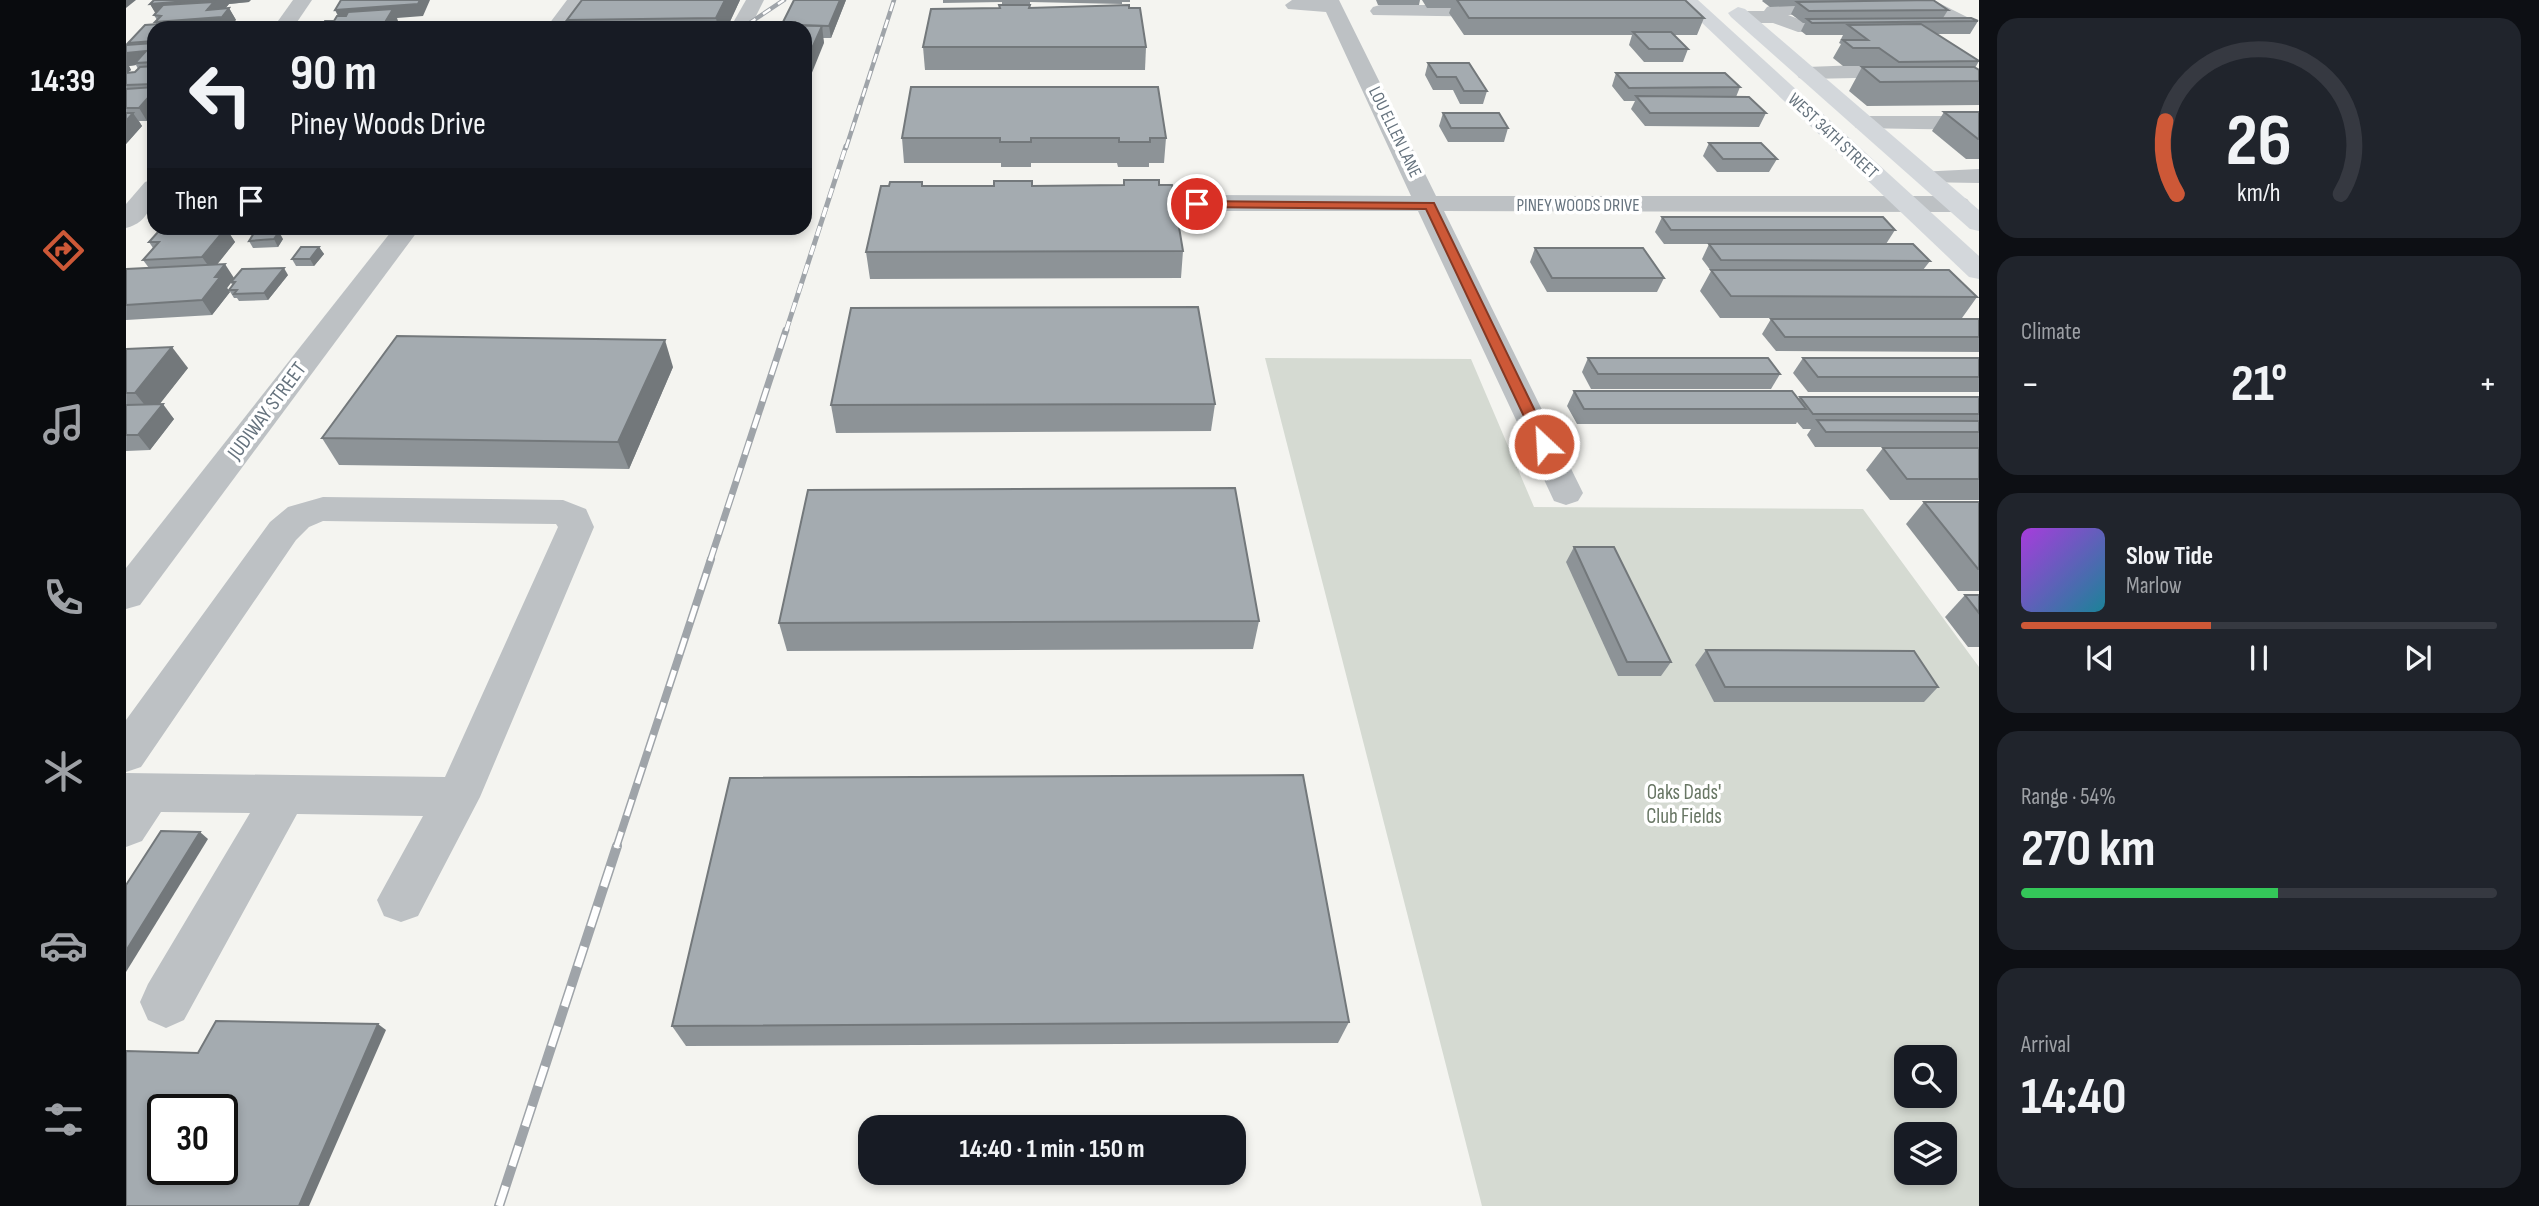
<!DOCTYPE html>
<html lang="en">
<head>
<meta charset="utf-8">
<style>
  body { margin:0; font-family:"Sofia Sans Condensed",sans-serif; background:#20242c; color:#f1f3f6; height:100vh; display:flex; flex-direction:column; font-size:26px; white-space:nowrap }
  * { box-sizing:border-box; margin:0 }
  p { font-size:23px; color:#9ea1a6 }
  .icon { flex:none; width:38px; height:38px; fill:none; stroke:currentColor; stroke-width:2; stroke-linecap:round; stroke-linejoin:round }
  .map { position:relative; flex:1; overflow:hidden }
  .drawer { display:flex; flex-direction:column; gap:18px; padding:18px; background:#0d0f14; width:560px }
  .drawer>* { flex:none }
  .hud { position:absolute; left:21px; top:21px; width:665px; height:214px; border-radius:21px; box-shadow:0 4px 10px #0003; background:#171b24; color:#f1f3f6; overflow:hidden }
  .fabs { position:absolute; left:1768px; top:1045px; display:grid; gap:14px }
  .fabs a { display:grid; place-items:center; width:63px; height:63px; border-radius:14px; background:#171b24; box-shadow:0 4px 10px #0003; font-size:35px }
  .speed { position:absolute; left:21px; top:1094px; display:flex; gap:14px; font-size:35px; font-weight:700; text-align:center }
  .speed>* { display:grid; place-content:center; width:91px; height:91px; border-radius:50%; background:#171b24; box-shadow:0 4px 10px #0003; line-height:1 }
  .speed .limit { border:4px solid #111; border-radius:10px; background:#fff; color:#111 }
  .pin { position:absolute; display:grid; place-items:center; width:60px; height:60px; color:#fff; margin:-30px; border:4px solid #fff; border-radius:50%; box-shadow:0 2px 7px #0007 }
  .me { position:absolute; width:77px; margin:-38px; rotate:335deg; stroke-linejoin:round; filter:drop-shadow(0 0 5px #0008) }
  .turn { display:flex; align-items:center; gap:24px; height:147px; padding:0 28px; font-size:32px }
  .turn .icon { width:91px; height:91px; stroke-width:2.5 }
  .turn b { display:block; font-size:49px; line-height:60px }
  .then { display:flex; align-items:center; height:66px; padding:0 28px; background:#0003; gap:14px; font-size:26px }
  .big { font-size:52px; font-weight:700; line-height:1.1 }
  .drawer .tile { flex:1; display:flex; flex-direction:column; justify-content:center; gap:10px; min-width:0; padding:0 24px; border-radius:21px; background:#20242c }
  .drawer .dial { align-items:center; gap:0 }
  .dial svg { height:182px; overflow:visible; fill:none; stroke:#363941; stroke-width:7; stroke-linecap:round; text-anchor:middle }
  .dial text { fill:#f1f3f6; stroke:none }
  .song { display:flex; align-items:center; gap:21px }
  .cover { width:84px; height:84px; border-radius:10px; background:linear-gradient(135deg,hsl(280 70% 55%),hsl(190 70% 35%)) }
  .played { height:7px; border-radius:4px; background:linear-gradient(90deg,#cd5837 40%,#363941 40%) }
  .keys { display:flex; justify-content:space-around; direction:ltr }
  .heat { display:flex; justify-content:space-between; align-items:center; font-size:38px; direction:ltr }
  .charge { height:10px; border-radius:5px; background:linear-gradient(90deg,#34c759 54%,#363941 0) }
  .trip { position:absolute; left:732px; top:1115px; width:388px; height:70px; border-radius:21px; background:#171b24; box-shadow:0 4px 10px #0003; font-weight:700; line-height:70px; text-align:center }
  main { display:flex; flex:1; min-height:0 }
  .tab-bar { display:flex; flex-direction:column; width:126px; justify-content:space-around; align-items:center; background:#090b0e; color:#9ea1a6 }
  .tab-bar .icon { width:49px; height:49px }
  .tab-bar .current { color:#cd5837 }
  .tab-bar b { font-size:32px; color:#f1f3f6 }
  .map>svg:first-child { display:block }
  .green { fill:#d5dad2; fill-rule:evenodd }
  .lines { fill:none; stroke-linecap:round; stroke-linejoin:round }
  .minor { fill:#bdc1c4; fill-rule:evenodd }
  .major { fill:#d3d7db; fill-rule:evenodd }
  .rail-far4-casing { stroke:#9fa4a9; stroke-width:4.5 }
  .rail-far3-casing { stroke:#9fa4a9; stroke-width:5 }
  .rail-far2-casing { stroke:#9fa4a9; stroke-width:7 }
  .rail-far1-casing { stroke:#9fa4a9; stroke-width:8 }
  .rail-casing { stroke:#9fa4a9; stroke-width:10 }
  .rail-far4 { stroke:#fff; stroke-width:2.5; stroke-dasharray:9; stroke-linecap:butt }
  .rail-far3 { stroke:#fff; stroke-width:3.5; stroke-dasharray:10; stroke-linecap:butt }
  .rail-far2 { stroke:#fff; stroke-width:4.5; stroke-dasharray:14; stroke-linecap:butt }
  .rail-far1 { stroke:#fff; stroke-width:5; stroke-dasharray:17; stroke-linecap:butt }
  .rail { stroke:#fff; stroke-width:7; stroke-dasharray:21; stroke-linecap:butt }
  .wall { fill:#8d9397; fill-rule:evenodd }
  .shaded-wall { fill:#73787b }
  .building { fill:#a4abb0; stroke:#73787b; stroke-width:2; fill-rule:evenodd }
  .route { fill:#cd5837; stroke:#853924; stroke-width:2 }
  .labels { text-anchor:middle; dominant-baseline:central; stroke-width:7; stroke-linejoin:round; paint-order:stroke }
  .far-street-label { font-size:18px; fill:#66737e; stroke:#fff }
  .street-label { font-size:21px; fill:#66737e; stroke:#fff }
  .park-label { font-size:21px; fill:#687664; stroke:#fff }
</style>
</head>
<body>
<main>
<nav class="tab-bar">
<b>14:39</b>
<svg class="icon current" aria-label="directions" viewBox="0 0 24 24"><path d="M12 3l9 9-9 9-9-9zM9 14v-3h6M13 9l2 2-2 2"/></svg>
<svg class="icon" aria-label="music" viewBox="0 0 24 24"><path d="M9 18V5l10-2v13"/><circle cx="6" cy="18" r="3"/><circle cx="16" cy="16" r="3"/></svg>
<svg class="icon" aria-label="phone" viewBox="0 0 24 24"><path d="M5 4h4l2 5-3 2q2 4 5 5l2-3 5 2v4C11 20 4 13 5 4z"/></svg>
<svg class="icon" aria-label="climate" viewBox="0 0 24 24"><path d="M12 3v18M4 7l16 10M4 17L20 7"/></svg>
<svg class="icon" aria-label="car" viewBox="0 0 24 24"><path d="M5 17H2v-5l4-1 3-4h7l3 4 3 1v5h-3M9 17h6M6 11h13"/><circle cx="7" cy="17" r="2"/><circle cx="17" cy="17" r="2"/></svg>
<svg class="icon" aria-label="filters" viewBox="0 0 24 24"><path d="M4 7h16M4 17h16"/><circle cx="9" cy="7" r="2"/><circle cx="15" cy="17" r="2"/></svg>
</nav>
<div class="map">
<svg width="1853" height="1206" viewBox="0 0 1853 1206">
  <rect width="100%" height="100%" fill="#f4f4f0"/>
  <path class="green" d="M1139 358 1345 359 1408 507 1737 509 1853 667V1206H1356ZM1780 1057H1818V1096H1780ZM1780 1134H1818V1172H1780Z"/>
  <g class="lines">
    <g class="minor">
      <path d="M167 0H186L167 28H147Z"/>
      <path d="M441 0H460L440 28H420Z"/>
      <path d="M620 0H638L624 28H604Z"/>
      <path d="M1166 0H1213L1310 196H1832L1841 199 1845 204 1841 209 1832 212 1318 211 1457 493 1452 501 1440 505 1428 501 1292 211H1071L1062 208 1058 203 1062 198 1071 195 1285 196 1200 12 1162 9 1159 5Z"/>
      <path d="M1811 2 1845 19 1848 23 1845 27C1829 31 1805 32 1789 28L1786 24 1789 20 1814 18 1807 14 1662 15 1675 20 1729 19 1736 21 1739 25 1736 29 1729 31 1672 32 1647 23H1616L1606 17 1616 11H1638L1641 7 1652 3Z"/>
      <path d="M1254 5H1376L1386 11 1376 17 1247 15 1244 11 1247 7Z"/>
      <path d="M1733 65 1762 76H1853V88L1759 89 1730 78 1681 79 1673 78 1670 73 1673 68 1681 67Z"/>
      <path d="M1738 116H1853V130L1730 128 1727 123 1730 118Z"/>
      <path d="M1853 169V183L1792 182 1789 177 1792 172Z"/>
      <path d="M28 179C28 201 24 222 0 228V204L19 182Z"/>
      <path d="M268 228H294L14 605 0 609V568Z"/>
      <path d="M197 497 437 500 460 509 468 527 354 797 292 916 275 922 258 916 251 900 297 816 171 814 58 1020 40 1028 22 1020 14 1002 22 984 124 813 35 812 16 841 0 847V773L319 777 432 527 430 524 197 521 183 527 170 540 15 767 0 772V720L144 522 162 507Z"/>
    </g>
    <g class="major">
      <path d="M1552 0H1572L1853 256V279L1843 277Z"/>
      <path d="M1612 7 1619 9 1853 210V231L1844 229 1605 17 1602 13Z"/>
    </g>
    <g class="rail-far4-casing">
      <g id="rail-far4">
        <path d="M622 24 658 0"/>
        <path d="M720 148 768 0"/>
      </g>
    </g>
    <g class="rail-far3-casing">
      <path id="rail-far3" d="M660 331 720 146"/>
    </g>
    <g class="rail-far2-casing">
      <path id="rail-far2" d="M584 561 660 330"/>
    </g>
    <g class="rail-far1-casing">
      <path id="rail-far1" d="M490 848 585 559"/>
    </g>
    <g class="rail-casing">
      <path id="rail" d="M373 1206 491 846"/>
    </g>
    <use href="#rail-far4" class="rail-far4"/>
    <use href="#rail-far3" class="rail-far3"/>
    <use href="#rail-far2" class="rail-far2"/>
    <use href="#rail-far1" class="rail-far1"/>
    <use href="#rail" class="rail"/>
  </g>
  <g class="wall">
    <path d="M614 0 601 28H444L441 20Z"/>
    <path d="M720 0 705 38H697L698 43 658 25 657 22Z"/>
    <path d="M817 0H1004V2H996V4L904 2V5H876V2L817 3Z"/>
    <path d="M1250 0H1294L1293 5H1252Z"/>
    <path d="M1296 0H1559L1578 18 1571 35H1548L1562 49 1557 62H1518L1503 45 1506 35H1338L1323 13 1325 8H1301Z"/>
    <path d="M1637 0H1803L1822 10 1817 18 1852 21 1844 34H1810L1853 61 1849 68 1853 70V105L1741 106 1723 91 1736 67H1745L1743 66H1717L1707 58 1715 44 1713 43 1717 35H1680L1675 31 1679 23H1677L1665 14 1669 6 1644 7 1636 1Z"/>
    <path d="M123 2 103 4 99 9 103 8 110 20 28 28V113L21 121H13L16 126 0 144V45L4 44 2 43 31 24 29 22 31 20 28 15 30 13 24 4ZM10 65 12 69 9 72 1 73 5 70 3 66Z"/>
    <path d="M904 8H1003L1020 47 1019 70H799L797 47Z"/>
    <path d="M1302 63 1361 91 1357 104H1334L1327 90H1307L1299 75Z"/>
    <path d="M1490 73 1614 87 1610 97 1640 113 1633 127 1519 126 1505 109 1509 101H1498L1486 86Z"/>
    <path d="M1818 112H1853V159H1840L1806 131Z"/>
    <path d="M1317 113 1382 128 1378 142H1322L1313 126Z"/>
    <path d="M776 138H1040L1038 163H1023V167H992L991 163H905V167H875V163H778Z"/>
    <path d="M1583 143 1651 159 1643 172H1591L1577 156Z"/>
    <path d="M998 180 1033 185 1057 251 1055 278 744 279 740 252 763 186 796 182 797 186 998 185Z"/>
    <path d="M1536 217 1769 230 1760 244H1538L1529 232Z"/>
    <path d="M56 228H111L104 235 109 242 91 264 108 278 162 275 142 300 113 301 111 298H108L103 290 107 286 105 283 101 288 104 292 86 315 0 320V269L23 268 17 260 27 248 23 242 58 230Z"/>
    <path d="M157 239 152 247 127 248 123 241Z"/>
    <path d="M1583 244 1804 261 1797 270 1851 297 1836 318H1594L1574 291 1585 271 1576 259Z"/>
    <path d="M193 247 198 254 188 266H170L166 259Z"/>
    <path d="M1409 248 1538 278 1531 292H1421L1404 262Z"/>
    <path d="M1645 319H1853V352L1650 351 1636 334Z"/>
    <path d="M0 349 62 368 33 404 48 419 24 450 0 451Z"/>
    <path d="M1462 358 1654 374 1645 389H1465L1456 372Z"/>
    <path d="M1677 358H1853V392H1682L1667 373Z"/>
    <path d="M547 367 503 469 213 465 196 438Z"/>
    <path d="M1448 391 1672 399 1674 397H1853V447H1689L1681 435 1685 429H1677L1671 422 1670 424H1451L1441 406Z"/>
    <path d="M1089 404 1085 431 710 433 705 405Z"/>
    <path d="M1757 448H1853V500H1764L1740 470Z"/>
    <path d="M1798 502H1853V591H1832L1780 524Z"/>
    <path d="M1448 547 1545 662 1535 676H1492L1440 562Z"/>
    <path d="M1839 595H1853V647H1842L1819 617Z"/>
    <path d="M1133 621 1127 649 661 651 653 623Z"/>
    <path d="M1580 650 1812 687 1798 702H1588L1569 665Z"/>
    <path d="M1223 1022 1212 1043 560 1046 546 1026Z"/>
  </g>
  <g class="shaded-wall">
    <path d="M0 0H10L0 8Z"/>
    <path d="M74 0H125L123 2 103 4 97 11 103 8 110 20 103 28H33L29 22 85 18 31 16 24 4Z"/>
    <path d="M294 0H304L297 16 271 18 272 21 268 28H218L209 10Z"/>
    <path d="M599 0H614L601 28H592L590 18Z"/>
    <path d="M714 0H720L705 38 703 26Z"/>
    <path d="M696 26 698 43 679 90V64Z"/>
    <path d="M20 51 9 63 10 65 3 66 5 70 0 74V53Z"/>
    <path d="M28 91V113L21 121 13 108Z"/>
    <path d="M7 113 16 126 0 144V121Z"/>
    <path d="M100 228 109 242 86 271 76 257Z"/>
    <path d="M101 228H111L105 234Z"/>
    <path d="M153 232 157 239 152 247 148 239Z"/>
    <path d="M193 247 198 254 188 266 184 259Z"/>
    <path d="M99 264 108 278 101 288 104 292 86 315 76 300 89 277Z"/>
    <path d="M158 268 162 275 142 300 138 293Z"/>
    <path d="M539 340 547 367 503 469 492 442Z"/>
    <path d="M46 347 62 368 26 414 9 393Z"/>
    <path d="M37 404 48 419 24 450 12 435Z"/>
    <path d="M74 832 82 839 0 972V951Z"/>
    <path d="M252 1024 260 1030 183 1206H173Z"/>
  </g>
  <g class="building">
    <path d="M28 0H74L24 4Z"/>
    <path d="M215 0H294L292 4 209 10Z"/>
    <path d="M456 0H599L590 18 441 20Z"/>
    <path d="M668 0H714L703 26 668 25 669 22H657Z"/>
    <path d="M1331 0H1559L1578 18H1343Z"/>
    <path d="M1807 0 1822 10 1683 11 1671 2Z"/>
    <path d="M88 2 81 10 103 8 96 17 29 22 35 16 28 15 37 5Z"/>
    <path d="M873 5H904L903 8 1003 5V8H1014L1020 47H797L805 9 874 8Z"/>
    <path d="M267 9 258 24 218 28H195L199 21H208L211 16H220L222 12Z"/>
    <path d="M1845 18 1852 21 1686 23 1681 19Z"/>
    <path d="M93 20 86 28H28V41L2 43 19 25Z"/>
    <path d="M1795 24 1853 61 1773 62 1753 48H1727L1717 40H1742L1722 25Z"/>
    <path d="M643 25 696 26 679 64V28H642Z"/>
    <path d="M1507 32H1545L1562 49H1523Z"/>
    <path d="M28 43V62L9 63 20 51 0 53V45Z"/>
    <path d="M1302 63H1343L1361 91H1338L1330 77H1311Z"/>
    <path d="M28 66V84L0 85V73L9 72 14 67Z"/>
    <path d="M1736 67H1848L1853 70V81L1754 82Z"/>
    <path d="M1490 73H1599L1614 87 1503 88Z"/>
    <path d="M28 87V91L13 108H0V89Z"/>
    <path d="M785 87H1032L1040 138H1024V142H993V138H905V142H874V138H776Z"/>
    <path d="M1510 96 1623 97 1640 113H1524Z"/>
    <path d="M1818 112H1853V139H1852Z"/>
    <path d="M0 113H7L0 121Z"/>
    <path d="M1317 113H1373L1382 128H1325Z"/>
    <path d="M1583 143H1635L1651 159H1597Z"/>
    <path d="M998 180H1033V185H1046L1057 251 740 252 755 186H763L764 182H796V186H868V181H906V186L998 185Z"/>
    <path d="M1536 217H1757L1769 230H1545Z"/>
    <path d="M100 228 76 257 17 260 33 242H23L32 232Z"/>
    <path d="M153 232 148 239 123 241 128 233Z"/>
    <path d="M1583 244H1787L1804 261 1595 260Z"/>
    <path d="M175 247H193L184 259H166Z"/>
    <path d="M1409 248H1517L1538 278H1426Z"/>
    <path d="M99 264 89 277H94L76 300 0 305V269Z"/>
    <path d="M158 268 138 293 108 294 111 290H103L109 282H105L116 269Z"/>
    <path d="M1585 270H1823L1851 297 1605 296Z"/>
    <path d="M1072 307 1089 404 705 405 725 308Z"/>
    <path d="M1645 319H1853V337H1659Z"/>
    <path d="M271 336 539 340 492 442 196 438Z"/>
    <path d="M46 347 9 393H0V349Z"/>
    <path d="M1462 358H1642L1654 374H1472Z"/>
    <path d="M1677 358H1853V377H1692Z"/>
    <path d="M1448 391H1666L1680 409H1458Z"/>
    <path d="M1674 397H1853V414H1687Z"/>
    <path d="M37 404 12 435H0V405Z"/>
    <path d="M1691 420 1853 421V432H1700Z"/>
    <path d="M1757 448H1853V479H1781Z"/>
    <path d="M1109 488 1133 621 653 623 682 490Z"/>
    <path d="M1798 502H1853V569H1852Z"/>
    <path d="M1448 547H1488L1545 662H1501Z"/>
    <path d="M1839 595H1853V613Z"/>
    <path d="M1580 650 1788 651 1812 687H1599Z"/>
    <path d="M1177 775 1223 1022 546 1026 604 778Z"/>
    <path d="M35 831 74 832 0 951V885Z"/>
    <path d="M90 1021 252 1024 173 1206H0V1051L72 1053ZM37 1110H96V1169H37Z"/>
  </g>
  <path class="route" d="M1067 201 1308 203 1425 444 1423 447 1418 449 1411 444 1300 209 1071 207 1067 206Z"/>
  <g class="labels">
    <g class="far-street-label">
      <text transform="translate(1269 132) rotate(64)">LOU ELLEN LANE</text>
      <text transform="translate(1707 136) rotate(43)">WEST 34TH STREET</text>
      <text x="1452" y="205">PINEY WOODS DRIVE</text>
    </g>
    <g class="street-label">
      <text transform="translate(141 411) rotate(-53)">JUDIWAY STREET</text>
    </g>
    <g class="park-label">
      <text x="1558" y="792">Oaks Dads'<tspan x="1558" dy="24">Club Fields</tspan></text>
    </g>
  </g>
</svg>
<div class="fabs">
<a><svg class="icon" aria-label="search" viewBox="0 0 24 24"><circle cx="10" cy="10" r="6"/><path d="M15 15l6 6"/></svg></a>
<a><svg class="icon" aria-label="layers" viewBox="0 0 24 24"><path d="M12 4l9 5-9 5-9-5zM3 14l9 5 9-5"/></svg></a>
</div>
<div class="speed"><div class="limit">30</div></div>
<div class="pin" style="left:1071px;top:204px;background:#d93025"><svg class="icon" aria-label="arrive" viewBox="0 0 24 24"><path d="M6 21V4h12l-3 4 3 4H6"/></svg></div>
<svg class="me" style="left:1418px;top:444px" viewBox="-20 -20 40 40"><circle r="17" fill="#cd5837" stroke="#fff" stroke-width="3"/><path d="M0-11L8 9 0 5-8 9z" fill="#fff"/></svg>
<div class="trip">14:40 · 1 min · 150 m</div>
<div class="hud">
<div class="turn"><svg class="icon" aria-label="left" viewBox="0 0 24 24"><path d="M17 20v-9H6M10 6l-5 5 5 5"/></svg><div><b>90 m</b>Piney Woods Drive</div></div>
<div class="then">Then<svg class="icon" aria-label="arrive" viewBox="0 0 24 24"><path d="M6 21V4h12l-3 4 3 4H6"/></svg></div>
</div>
</div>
<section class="drawer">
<div class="tile dial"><svg viewBox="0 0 100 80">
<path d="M14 69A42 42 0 1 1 86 69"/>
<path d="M14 69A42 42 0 0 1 9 37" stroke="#cd5837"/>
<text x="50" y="56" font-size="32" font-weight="700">26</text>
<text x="50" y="72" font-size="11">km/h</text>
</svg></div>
<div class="tile"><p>Climate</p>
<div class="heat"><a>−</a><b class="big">21°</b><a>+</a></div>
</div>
<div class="tile">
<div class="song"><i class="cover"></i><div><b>Slow Tide</b><p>Marlow</p></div></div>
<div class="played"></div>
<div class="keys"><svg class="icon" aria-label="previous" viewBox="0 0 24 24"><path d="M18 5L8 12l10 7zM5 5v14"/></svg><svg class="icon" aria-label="pause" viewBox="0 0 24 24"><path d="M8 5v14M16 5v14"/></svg><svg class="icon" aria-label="next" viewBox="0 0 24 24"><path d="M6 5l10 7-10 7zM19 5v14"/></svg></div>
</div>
<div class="tile"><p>Range · 54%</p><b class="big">270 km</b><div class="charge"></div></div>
<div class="tile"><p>Arrival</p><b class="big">14:40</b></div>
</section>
</main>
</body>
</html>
